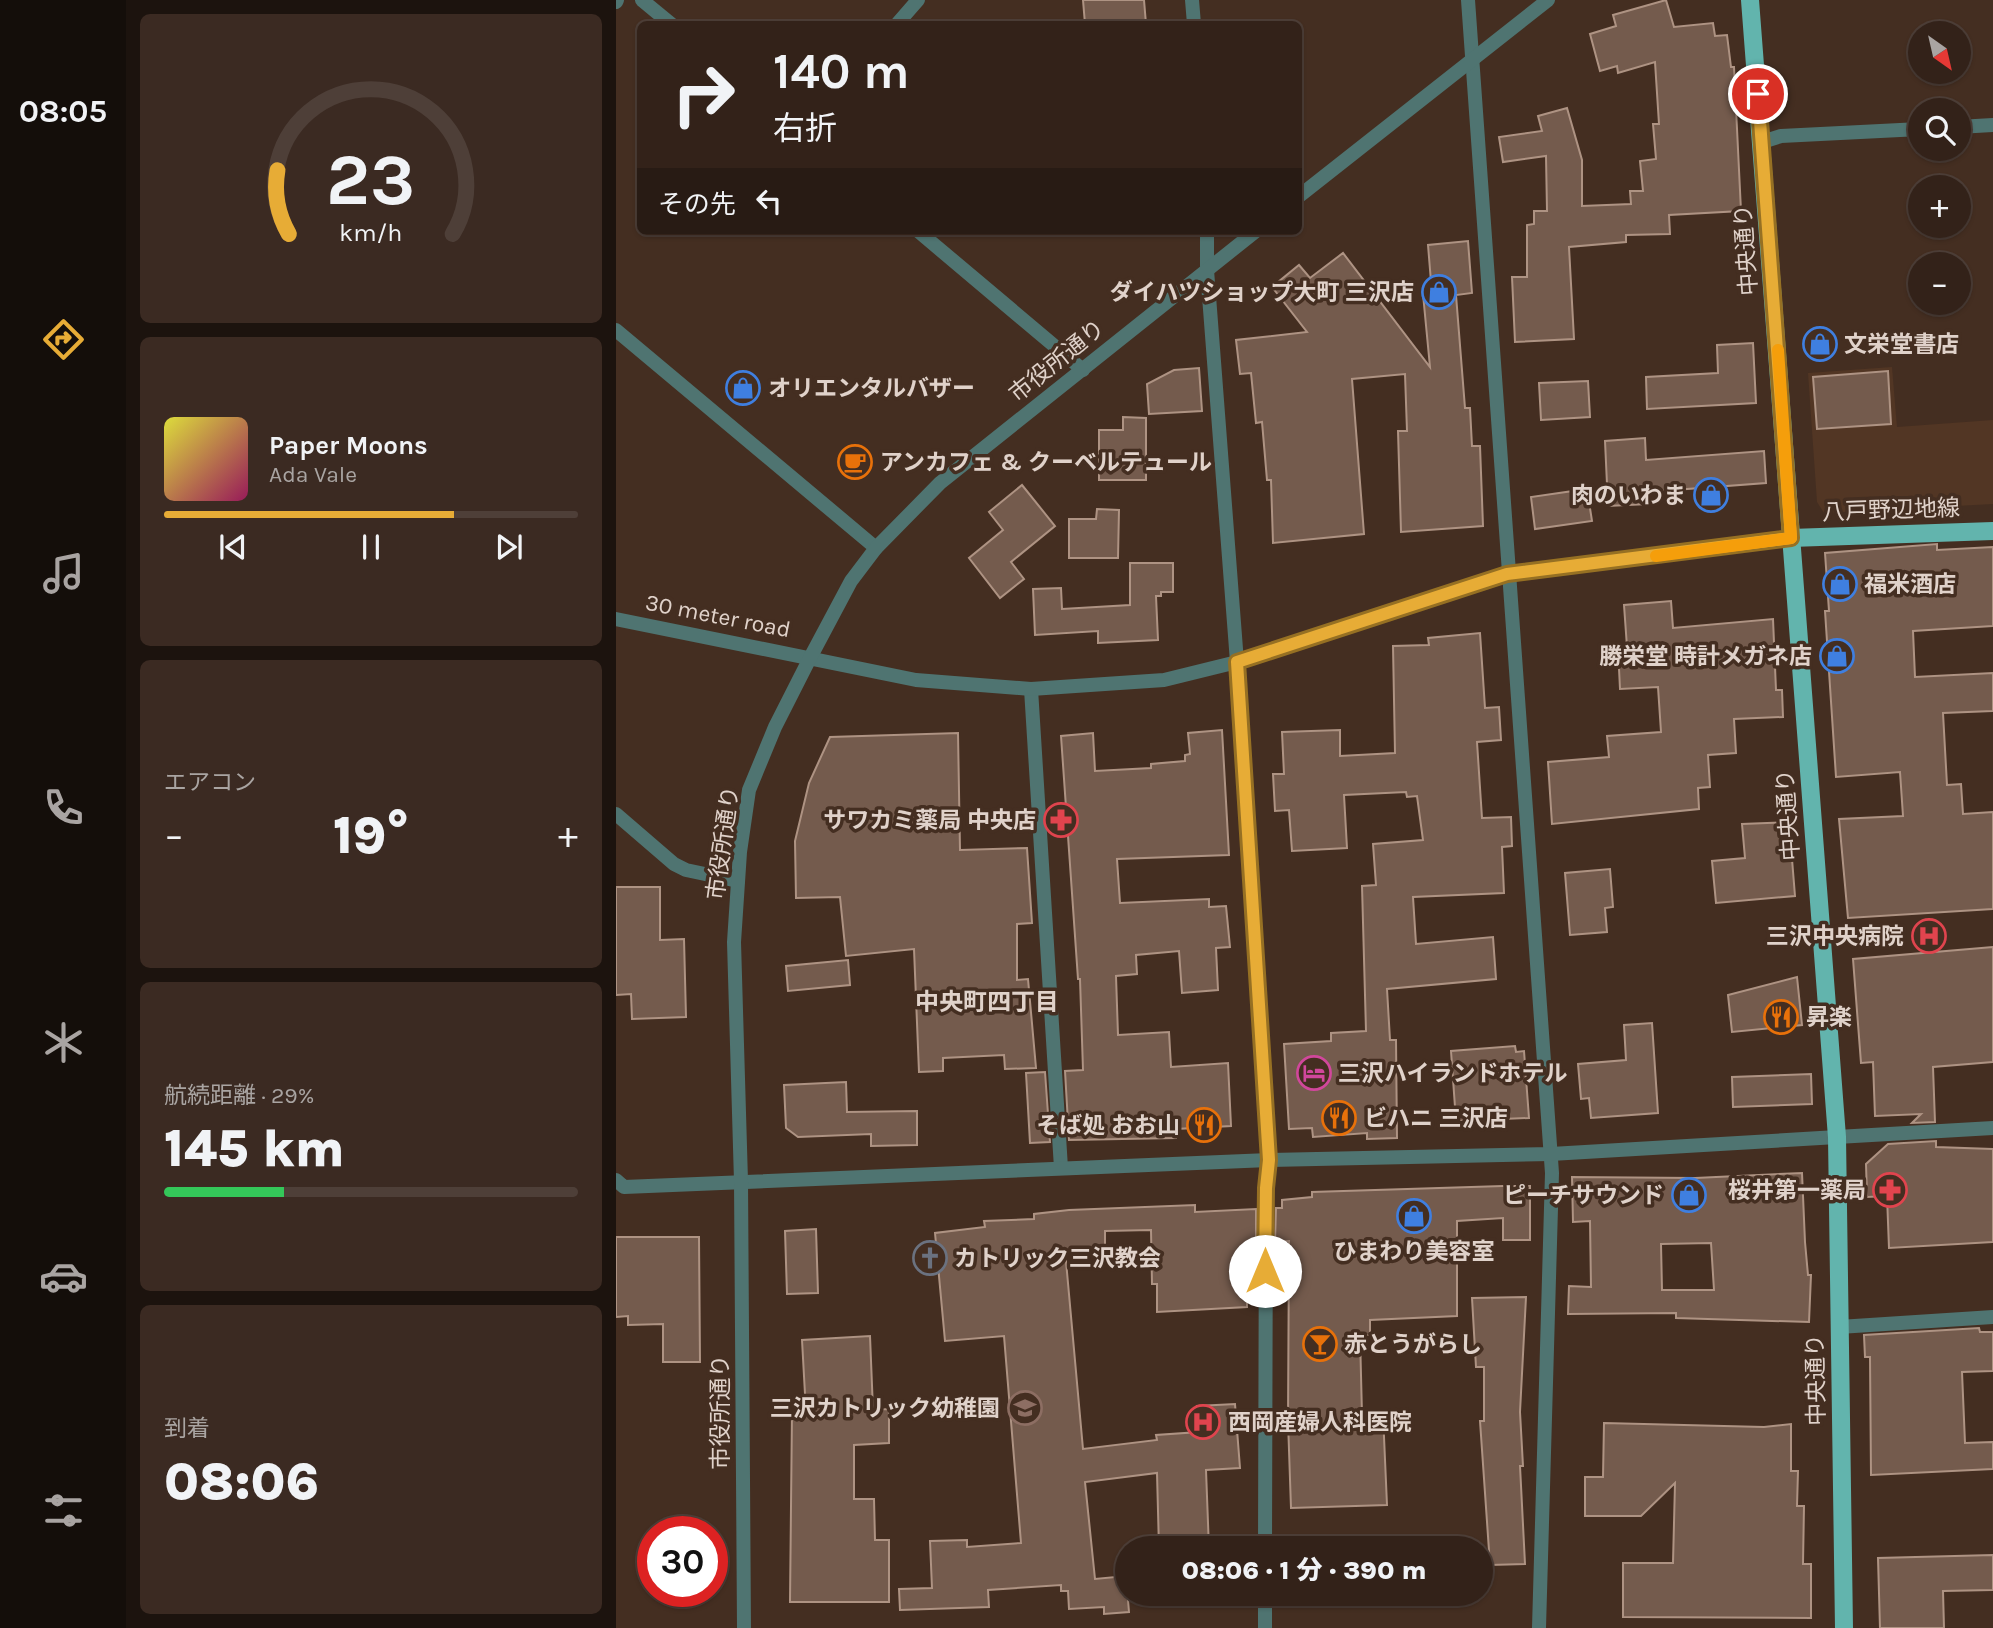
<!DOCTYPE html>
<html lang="ja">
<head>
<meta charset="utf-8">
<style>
  body { margin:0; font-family:Karla,"Noto Sans JP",sans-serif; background:#3b2a22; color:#f1f3f6; height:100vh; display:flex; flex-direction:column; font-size:26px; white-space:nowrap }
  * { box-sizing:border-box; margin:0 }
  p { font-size:23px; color:#a9a4a2 }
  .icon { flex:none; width:38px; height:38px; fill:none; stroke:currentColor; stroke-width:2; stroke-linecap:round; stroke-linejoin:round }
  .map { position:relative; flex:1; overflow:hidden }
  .panel { display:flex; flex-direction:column; gap:14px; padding:14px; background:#1c130e; width:490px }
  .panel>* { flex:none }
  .banner { position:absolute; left:21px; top:21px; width:665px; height:214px; border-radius:10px; box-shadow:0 2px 5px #0004,0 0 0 2px #4e3f38; background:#332219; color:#f1f3f6; overflow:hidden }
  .needle { width:46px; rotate:146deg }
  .controls { position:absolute; left:1292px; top:21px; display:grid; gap:14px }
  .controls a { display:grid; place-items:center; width:63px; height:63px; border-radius:50%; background:#332219; box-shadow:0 2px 5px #0004,0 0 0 2px #4e3f38; font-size:35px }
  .speed { position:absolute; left:21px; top:1516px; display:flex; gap:14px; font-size:35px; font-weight:700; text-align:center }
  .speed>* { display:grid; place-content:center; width:91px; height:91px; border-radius:50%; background:#332219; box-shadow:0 2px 5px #0004,0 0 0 2px #4e3f38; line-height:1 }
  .speed .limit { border:10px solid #d22; background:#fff; color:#111 }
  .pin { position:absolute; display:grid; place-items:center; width:60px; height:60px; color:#fff; margin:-30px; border:4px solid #fff; border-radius:50%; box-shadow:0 2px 7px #0007 }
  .me { position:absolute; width:77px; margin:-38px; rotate:0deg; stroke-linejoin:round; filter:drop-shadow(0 0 5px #0008) }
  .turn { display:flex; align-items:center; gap:24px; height:147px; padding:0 21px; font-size:32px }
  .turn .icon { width:91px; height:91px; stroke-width:2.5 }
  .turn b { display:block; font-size:49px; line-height:60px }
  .then { display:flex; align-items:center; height:66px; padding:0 21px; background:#0003; gap:14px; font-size:26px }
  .big { font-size:52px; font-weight:800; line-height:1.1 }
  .panel .widget { flex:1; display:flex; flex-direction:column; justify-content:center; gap:10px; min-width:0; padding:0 24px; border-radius:10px; background:#3b2a22 }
  .panel .dial { align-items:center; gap:0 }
  .dial svg { height:182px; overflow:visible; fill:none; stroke:#4e3f38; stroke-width:7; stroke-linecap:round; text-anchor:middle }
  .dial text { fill:#f1f3f6; stroke:none }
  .song { display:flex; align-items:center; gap:21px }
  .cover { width:84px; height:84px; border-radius:10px; background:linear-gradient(135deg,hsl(60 70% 55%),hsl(330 70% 35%)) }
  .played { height:7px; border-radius:4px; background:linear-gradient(90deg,#e7ac36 70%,#4e3f38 70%) }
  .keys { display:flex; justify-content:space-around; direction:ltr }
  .heat { display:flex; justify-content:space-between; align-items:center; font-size:38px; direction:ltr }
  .charge { height:10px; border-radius:5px; background:linear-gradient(90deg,#34c759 29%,#4e3f38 0) }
  .trip { position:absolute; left:499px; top:1536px; width:378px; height:70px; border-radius:35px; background:#332219; box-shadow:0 2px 5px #0004,0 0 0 2px #4e3f38; font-weight:800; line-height:70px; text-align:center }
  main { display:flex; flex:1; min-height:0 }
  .tab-bar { display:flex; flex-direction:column; width:126px; justify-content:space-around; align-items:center; background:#140e0a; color:#a9a4a2 }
  .tab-bar .icon { width:49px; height:49px }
  .tab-bar .current { color:#e7ac36 }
  .tab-bar b { font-size:32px; color:#f1f3f6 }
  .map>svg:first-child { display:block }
  .built { fill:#523624 }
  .building { fill:#745b4d; stroke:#ae9383; stroke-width:2; fill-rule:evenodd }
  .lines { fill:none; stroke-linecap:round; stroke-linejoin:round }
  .minor { stroke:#4f7471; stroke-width:14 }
  .tertiary { stroke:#4f7471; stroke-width:14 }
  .primary { stroke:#62b4ad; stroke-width:18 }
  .route-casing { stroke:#967023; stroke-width:18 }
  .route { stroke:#e7ac36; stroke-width:12 }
  .slow { stroke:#f59e0b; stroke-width:12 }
  .labels { text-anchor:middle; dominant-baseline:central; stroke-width:7; stroke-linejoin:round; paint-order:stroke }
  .street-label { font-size:23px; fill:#e0d2ca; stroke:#442e21 }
  .poi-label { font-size:23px; font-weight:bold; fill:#e0d2ca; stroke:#442e21; text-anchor:start }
  .neighbourhood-label { font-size:24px; font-weight:bold; fill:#e0d2ca; stroke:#442e21 }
</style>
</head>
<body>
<main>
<nav class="tab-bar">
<b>08:05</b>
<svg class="icon current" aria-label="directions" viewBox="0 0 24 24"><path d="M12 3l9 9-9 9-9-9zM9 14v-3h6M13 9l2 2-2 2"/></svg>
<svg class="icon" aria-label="music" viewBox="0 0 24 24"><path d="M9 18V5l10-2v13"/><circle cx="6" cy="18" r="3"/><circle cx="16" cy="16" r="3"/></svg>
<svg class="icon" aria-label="phone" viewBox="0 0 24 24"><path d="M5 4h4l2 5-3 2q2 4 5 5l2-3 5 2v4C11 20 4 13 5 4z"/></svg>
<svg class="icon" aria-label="climate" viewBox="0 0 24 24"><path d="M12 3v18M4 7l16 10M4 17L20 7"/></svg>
<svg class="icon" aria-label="car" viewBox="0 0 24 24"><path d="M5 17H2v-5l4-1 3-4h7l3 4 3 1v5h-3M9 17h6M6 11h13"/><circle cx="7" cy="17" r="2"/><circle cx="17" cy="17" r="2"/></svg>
<svg class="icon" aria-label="filters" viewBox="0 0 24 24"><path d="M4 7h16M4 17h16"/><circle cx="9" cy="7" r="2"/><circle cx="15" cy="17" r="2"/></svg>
</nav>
<section class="panel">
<div class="widget dial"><svg viewBox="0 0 100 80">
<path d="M14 69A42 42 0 1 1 86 69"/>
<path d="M14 69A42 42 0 0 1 9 41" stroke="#e7ac36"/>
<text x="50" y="56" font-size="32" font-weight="700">23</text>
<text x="50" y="72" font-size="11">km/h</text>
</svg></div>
<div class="widget">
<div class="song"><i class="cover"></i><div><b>Paper Moons</b><p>Ada Vale</p></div></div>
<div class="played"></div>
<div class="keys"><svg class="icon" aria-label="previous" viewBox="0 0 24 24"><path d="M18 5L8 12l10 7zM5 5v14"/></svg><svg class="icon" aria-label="pause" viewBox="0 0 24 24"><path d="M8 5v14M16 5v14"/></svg><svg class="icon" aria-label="next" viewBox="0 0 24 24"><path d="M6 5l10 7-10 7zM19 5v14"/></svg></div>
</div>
<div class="widget"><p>エアコン</p>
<div class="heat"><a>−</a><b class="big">19°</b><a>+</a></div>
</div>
<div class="widget"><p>航続距離 · 29%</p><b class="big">145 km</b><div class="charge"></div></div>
<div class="widget"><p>到着</p><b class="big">08:06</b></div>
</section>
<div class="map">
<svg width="1377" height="1628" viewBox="0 0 1377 1628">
  <rect width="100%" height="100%" fill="#442e21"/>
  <path class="built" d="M1276 367 1281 427 1377 420V504L1208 513 1201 502 1192 373Z"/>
  <g class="building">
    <path d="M467 0H528L530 24H469Z"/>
    <path d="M1050 0 1058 27 1097 23 1099 36 1111 35 1115 67H1118L1125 211 1053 215 1054 234 1010 235V242L953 247 958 339 899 342 896 277H911V225L918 224V211H931L930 156 887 162 883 137 926 131 922 116 951 108 966 160V206L1015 204 1014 191H1027L1024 161 1040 159 1037 124H1043L1039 62 1002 73 1001 66 984 71 974 34 1000 26 997 15Z"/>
    <path d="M852 241 856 293 840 295 849 408H854L856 446H864L867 526 785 532 782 431H791L789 374 736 379 748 534 657 543 655 480H651L646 422 640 423 635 373 624 374 620 340 691 332 656 287 683 265 694 278 727 253 814 367 807 294H816L812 245Z"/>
    <path d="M1137 343 1140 403 1031 409 1030 377 1102 373 1101 345Z"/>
    <path d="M583 368 586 411 533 414 531 384 558 370Z"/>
    <path d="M1272 371 1275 424 1201 429 1197 377Z"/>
    <path d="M972 381 974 417 925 420 923 383Z"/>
    <path d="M507 417 530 418V480H483V430H507Z"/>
    <path d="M1029 438 1030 460 1148 451 1150 483 1032 492V504L992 506 989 441Z"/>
    <path d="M406 485 439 526 395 562 408 579 384 598 353 558 387 530 373 512Z"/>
    <path d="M971 489 976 521 919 529 915 497Z"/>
    <path d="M481 509 503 510 502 558H453V519H480Z"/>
    <path d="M1321 544V550L1377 547V626L1297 631 1299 677 1377 673V711L1327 713 1331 785 1345 784 1347 814 1377 812V909L1232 918 1223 819 1287 816 1284 772 1220 777 1209 611H1213L1209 553Z"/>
    <path d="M514 563H557V592H545V596H540L542 640 482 643V631L419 635 417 589 445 588 446 609 514 605Z"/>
    <path d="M1055 601 1057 628 1157 619 1160 690H1166L1167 717 1118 719 1120 753 1092 755 1094 787 1082 788 1083 809 936 824 932 762 993 757 991 736 1045 732 1042 687 1004 689 1002 648 1011 647 1008 605Z"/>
    <path d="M864 633 869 708 883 707 885 740 861 742 866 818 895 817 896 846 886 847 888 893 797 897 800 944 877 937 880 979 771 989 774 1040H780L781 1138 751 1139V1133L697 1137 696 1128 673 1129 668 1044 715 1041V1033L750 1031 746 886 760 885 757 844 807 840 801 796 791 797 790 792 728 795 731 848 676 851 673 810 659 811 657 774H668L666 732 724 730V756L779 753 777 646 813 645 812 638Z"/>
    <path d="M606 730 613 855 501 859 504 903 593 899V907L610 906 614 947 600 948 602 990 566 993 563 951 520 955 521 974 500 976 502 1035 553 1032 555 1067 612 1063 615 1126 560 1129V1138L453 1140 449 1071 467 1070 464 979H462L445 736 477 733 479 771 535 768V764L569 761V755L574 754 572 733Z"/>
    <path d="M342 733 344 850 411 848 416 923 401 924V980L412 979 420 1068 389 1069 388 1055 327 1058V1071L303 1072 298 949 230 956 224 897 180 898 179 841 193 783 214 737Z"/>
    <path d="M1173 822 1179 896 1100 903 1096 861 1129 858 1126 824Z"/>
    <path d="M994 869 997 907 989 908 991 932 954 935 949 873Z"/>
    <path d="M0 887H44V940L68 939 70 1017 16 1019 15 994 0 995Z"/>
    <path d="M1377 947V1062L1317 1067 1319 1122 1296 1123 1305 1114 1259 1116 1257 1062 1245 1063 1237 959Z"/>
    <path d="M232 960 234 985 172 991 170 966Z"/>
    <path d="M1181 977 1186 1025 1116 1032 1112 995Z"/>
    <path d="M1036 1023 1042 1113 975 1118 973 1098 965 1099 962 1064 1010 1060 1008 1025Z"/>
    <path d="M899 1046 900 1052 908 1051 913 1118 840 1121 835 1051Z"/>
    <path d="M429 1072 434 1142 414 1143 410 1073Z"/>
    <path d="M1195 1074 1196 1104 1117 1107 1116 1077Z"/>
    <path d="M230 1082 231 1112 301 1111V1145L255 1146V1134L182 1137 170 1128 168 1085Z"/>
    <path d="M1320 1141V1147L1377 1149V1242L1273 1248 1271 1196 1251 1197 1250 1164 1272 1144Z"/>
    <path d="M1186 1173 1189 1242 1192 1275H1195L1193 1322 1060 1318V1313L952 1314 953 1286 975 1287 974 1221 957 1222 956 1177 1079 1178ZM1095 1243 1098 1290H1046L1045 1244Z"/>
    <path d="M887 1186H914V1240H887V1218L841 1221V1316L754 1320V1335H744L746 1415 767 1414 771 1505 675 1508 672 1421 673 1241 659 1242 660 1208H666V1200L696 1197V1192Z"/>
    <path d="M579 1205V1212L640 1209V1243L631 1244V1307L541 1312V1284H536L535 1230 489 1231V1249L449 1250 467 1449 541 1440 540 1435 583 1432 581 1406 619 1404 624 1468 590 1470 593 1549H543L541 1473 469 1482 479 1579 510 1576 513 1612 488 1614V1607L453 1609 452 1591H445V1585L372 1590 373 1607 284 1610 283 1589 316 1588 314 1541 351 1540V1547L405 1543 388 1336 329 1341 319 1233 369 1227 368 1221 418 1219V1214L453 1210Z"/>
    <path d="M200 1229 202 1293 171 1294 169 1231Z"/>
    <path d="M0 1237H83L84 1362H47V1324L12 1325V1316L0 1317Z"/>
    <path d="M910 1297 904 1412 907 1466H904L909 1564 874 1565 864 1421H868V1367H860L856 1298Z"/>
    <path d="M1363 1328 1364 1332H1377V1371L1346 1372 1349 1443 1377 1442V1469L1255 1475 1254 1357H1249L1248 1335Z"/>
    <path d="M254 1336 257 1410 273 1409V1443L238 1445V1499H258L259 1540H273V1602H174L176 1412H190L186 1340Z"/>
    <path d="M988 1423 1148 1427 1175 1424V1471H1182L1181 1506H1188L1187 1564H1195V1618L1007 1617V1563H1057L1059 1483 1025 1516H969V1477H987Z"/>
    <path d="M1377 1555V1590L1327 1591 1328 1628H1264L1262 1558Z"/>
  </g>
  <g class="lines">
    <g class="minor">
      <path d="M26 0 55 24"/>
      <path d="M576 0 578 24"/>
      <path d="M852 0 936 1173 923 1628"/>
      <path d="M0 2 1 0"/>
      <path d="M281 24 302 0"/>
      <path d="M1342 127 1377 125"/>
      <path d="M1146 142 1165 136 1304 129"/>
      <path d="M302 231 467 370"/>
      <path d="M591 231V270L621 662 653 1160 650 1188 649 1549"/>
      <path d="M0 330 260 548"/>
      <path d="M415 689 445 1168"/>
      <path d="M0 814 58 864 70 870 122 881"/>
      <path d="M1221 1137 1377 1128"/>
      <path d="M1223 1327 1377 1317"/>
      <path d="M649 1628V1594"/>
    </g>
    <g class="tertiary">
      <path d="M682 197 932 0"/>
      <path d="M0 619 300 680 415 689 548 680 621 662 891 574 1175 538"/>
      <path d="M0 1180 8 1187 653 1160 935 1154 1221 1137"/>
      <path d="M128 1628 125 1181 118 942 124 852 133 790 159 727 194 658 235 581 260 548 324 483 640 231"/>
    </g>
    <g class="primary">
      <path d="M1134 0 1221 1137 1228 1628"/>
      <path d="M1175 538 1377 531"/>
    </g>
  </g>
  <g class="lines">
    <g class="route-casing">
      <path id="route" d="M649 1271 650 1188 653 1160 621 662 891 574 1175 538 1142 94"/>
    </g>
    <use href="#route" class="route"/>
    <path class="slow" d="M1040 556 1175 538 1162 350"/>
  </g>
  <defs>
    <g id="shop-ring" transform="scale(1.75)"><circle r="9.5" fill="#442e21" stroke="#3f7fe0" stroke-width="1.5"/><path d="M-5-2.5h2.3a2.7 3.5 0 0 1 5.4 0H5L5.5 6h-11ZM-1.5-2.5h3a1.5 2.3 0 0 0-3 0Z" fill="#3f7fe0"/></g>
    <g id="cafe-ring" transform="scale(1.75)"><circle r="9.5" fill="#442e21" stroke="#e8710a" stroke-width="1.5"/><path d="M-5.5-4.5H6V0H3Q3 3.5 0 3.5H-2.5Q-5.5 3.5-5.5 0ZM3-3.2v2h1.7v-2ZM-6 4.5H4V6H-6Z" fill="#e8710a"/></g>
    <g id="pharmacy-ring" transform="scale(1.75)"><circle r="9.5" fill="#442e21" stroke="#e0444e" stroke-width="1.5"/><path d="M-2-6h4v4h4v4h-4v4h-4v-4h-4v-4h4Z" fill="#e0444e"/></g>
    <g id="hospital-ring" transform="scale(1.75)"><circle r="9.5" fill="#442e21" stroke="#e0444e" stroke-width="1.5"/><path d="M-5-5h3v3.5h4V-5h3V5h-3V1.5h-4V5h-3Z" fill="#e0444e"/></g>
    <g id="restaurant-ring" transform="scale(1.75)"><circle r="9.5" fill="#442e21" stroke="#e8710a" stroke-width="1.5"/><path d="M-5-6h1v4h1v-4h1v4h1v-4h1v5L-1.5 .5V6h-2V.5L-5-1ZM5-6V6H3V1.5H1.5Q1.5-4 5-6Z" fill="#e8710a"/></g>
    <g id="hotel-ring" transform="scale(1.75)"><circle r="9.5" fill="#442e21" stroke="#d1479c" stroke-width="1.5"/><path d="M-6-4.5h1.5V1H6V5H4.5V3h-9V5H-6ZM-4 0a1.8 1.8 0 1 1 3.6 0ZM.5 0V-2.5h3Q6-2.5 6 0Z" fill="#d1479c"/></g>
    <g id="church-ring" transform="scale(1.75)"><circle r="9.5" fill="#442e21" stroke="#6b7280" stroke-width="1.5"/><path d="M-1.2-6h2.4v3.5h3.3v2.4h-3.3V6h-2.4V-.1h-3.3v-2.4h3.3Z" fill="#6b7280"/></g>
    <g id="bar-ring" transform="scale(1.75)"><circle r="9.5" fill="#442e21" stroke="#e8710a" stroke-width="1.5"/><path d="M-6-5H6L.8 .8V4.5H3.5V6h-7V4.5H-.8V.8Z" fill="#e8710a"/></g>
    <g id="school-ring" transform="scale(1.75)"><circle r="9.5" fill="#442e21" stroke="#8d6e63" stroke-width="1.5"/><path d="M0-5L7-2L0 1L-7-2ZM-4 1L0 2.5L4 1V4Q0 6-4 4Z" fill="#8d6e63"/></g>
  </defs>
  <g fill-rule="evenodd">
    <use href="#shop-ring" x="823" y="292"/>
    <use href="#shop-ring" x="1204" y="344"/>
    <use href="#shop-ring" x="127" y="388"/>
    <use href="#cafe-ring" x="239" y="462"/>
    <use href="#shop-ring" x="1095" y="495"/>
    <use href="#shop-ring" x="1224" y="584"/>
    <use href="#shop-ring" x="1221" y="656"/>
    <use href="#pharmacy-ring" x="445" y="820"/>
    <use href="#hospital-ring" x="1313" y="936"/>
    <use href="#restaurant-ring" x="1165" y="1017"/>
    <use href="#hotel-ring" x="698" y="1073"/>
    <use href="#restaurant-ring" x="723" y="1118"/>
    <use href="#restaurant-ring" x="588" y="1125"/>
    <use href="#pharmacy-ring" x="1274" y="1190"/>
    <use href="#shop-ring" x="1073" y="1195"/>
    <use href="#shop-ring" x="798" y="1216"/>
    <use href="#church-ring" x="314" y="1258"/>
    <use href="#bar-ring" x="704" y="1344"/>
    <use href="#school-ring" x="409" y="1408"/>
    <use href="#hospital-ring" x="587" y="1422"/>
  </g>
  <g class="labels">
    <g class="street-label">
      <text transform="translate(1130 250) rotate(-94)">中央通り</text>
      <text transform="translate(441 361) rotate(-39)">市役所通り</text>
      <text transform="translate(1275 510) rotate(-2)">八戸野辺地線</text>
      <text transform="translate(102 616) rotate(11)">30 meter road</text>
      <text transform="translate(1172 815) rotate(-94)">中央通り</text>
      <text transform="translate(107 843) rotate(-82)">市役所通り</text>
      <text transform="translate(1200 1380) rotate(-91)">中央通り</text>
      <text transform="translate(104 1412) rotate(-90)">市役所通り</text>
    </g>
    <g class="poi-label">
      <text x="798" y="292" text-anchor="end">ダイハツショップ大町 三沢店</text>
      <text x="1228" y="344">文栄堂書店</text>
      <text x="152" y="388">オリエンタルバザー</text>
      <text x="264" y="462">アンカフェ &amp; クーベルテュール</text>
      <text x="1070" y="495" text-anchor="end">肉のいわま</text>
      <text x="1248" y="584">福米酒店</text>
      <text x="1196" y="656" text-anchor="end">勝栄堂 時計メガネ店</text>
      <text x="420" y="820" text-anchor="end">サワカミ薬局 中央店</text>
      <text x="1288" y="936" text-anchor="end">三沢中央病院</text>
      <text x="1190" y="1017">昇楽</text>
      <text x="722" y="1073">三沢ハイランドホテル</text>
      <text x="748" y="1118">ビハニ 三沢店</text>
      <text x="564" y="1125" text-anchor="end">そば処 おお山</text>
      <text x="1250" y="1190" text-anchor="end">桜井第一薬局</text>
      <text x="1048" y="1195" text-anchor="end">ピーチサウンド</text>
      <text x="798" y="1251" text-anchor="middle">ひまわり美容室</text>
      <text x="338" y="1258">カトリック三沢教会</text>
      <text x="728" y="1344">赤とうがらし</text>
      <text x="384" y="1408" text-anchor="end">三沢カトリック幼稚園</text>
      <text x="612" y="1422">西岡産婦人科医院</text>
    </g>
    <g class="neighbourhood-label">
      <text x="371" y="1002">中央町四丁目</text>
    </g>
  </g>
</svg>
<div class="controls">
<a><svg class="needle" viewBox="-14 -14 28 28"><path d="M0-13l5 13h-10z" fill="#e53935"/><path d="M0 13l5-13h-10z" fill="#a9a4a2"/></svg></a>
<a><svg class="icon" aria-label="search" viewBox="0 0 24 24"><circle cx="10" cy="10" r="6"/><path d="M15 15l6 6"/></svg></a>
<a>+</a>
<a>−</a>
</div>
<div class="speed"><div class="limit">30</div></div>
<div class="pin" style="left:1142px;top:94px;background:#d93025"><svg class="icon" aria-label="arrive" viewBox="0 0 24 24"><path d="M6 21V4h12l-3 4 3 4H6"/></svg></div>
<svg class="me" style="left:649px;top:1271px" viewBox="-20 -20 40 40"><circle r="19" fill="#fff"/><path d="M0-13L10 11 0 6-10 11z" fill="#e7ac36"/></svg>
<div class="trip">08:06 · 1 分 · 390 m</div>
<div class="banner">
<div class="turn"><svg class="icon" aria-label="right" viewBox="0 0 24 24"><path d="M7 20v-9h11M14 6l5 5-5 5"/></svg><div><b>140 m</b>右折</div></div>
<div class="then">その先<svg class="icon" aria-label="left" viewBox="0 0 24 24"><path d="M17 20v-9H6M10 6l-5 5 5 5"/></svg></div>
</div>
</div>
</main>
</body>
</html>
